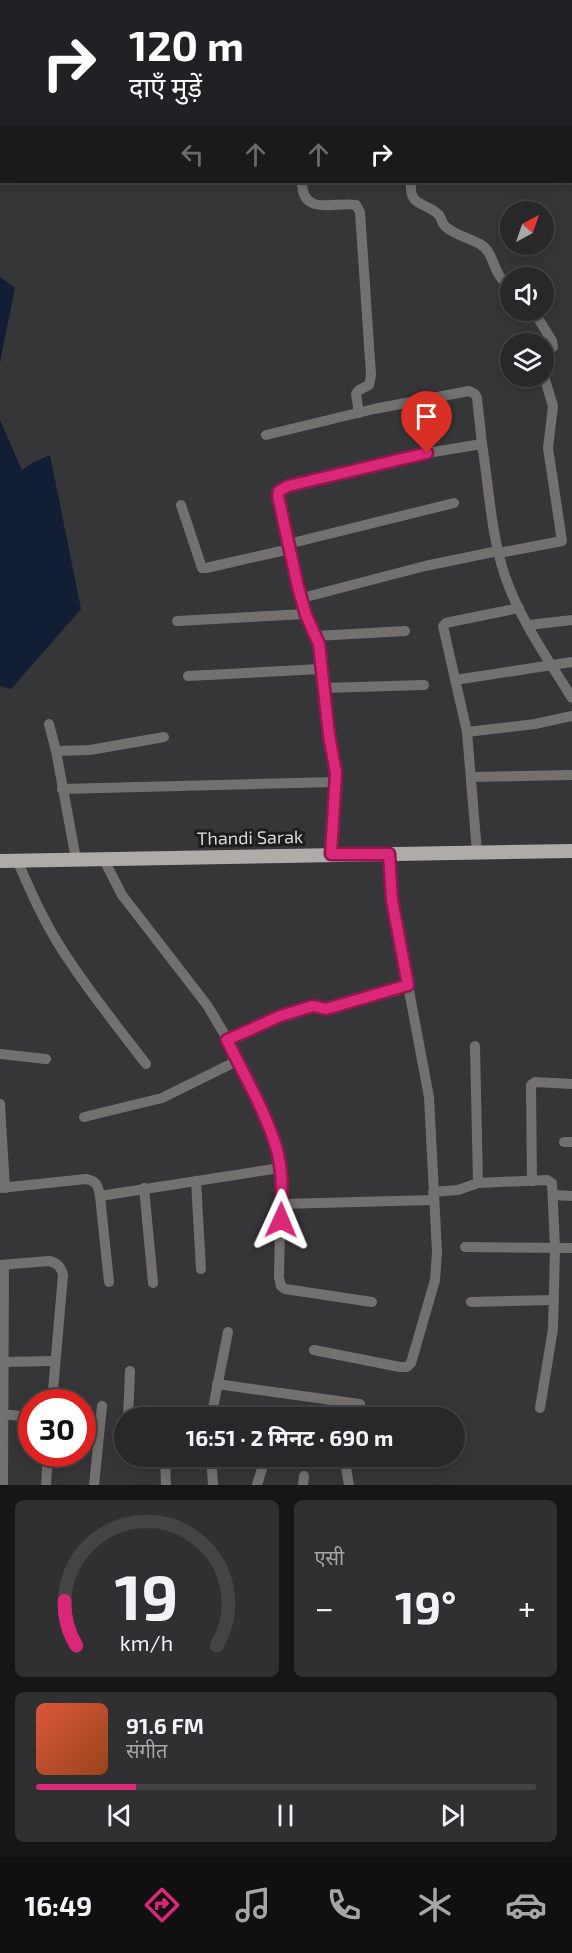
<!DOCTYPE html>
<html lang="hi">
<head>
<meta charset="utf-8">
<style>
  body { margin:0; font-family:"Exo 2","Noto Sans Devanagari",sans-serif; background:#303032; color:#f1f3f6; height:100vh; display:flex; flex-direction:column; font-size:22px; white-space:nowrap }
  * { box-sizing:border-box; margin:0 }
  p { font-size:20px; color:#a5a6a8 }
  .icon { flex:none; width:33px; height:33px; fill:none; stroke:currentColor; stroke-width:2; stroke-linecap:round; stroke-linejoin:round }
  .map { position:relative; height:1485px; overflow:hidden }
  .side { display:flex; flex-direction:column; gap:15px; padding:15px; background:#161617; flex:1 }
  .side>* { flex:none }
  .guide { position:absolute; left:0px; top:0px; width:573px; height:183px; box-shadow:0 3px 15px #0003,0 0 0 2px #444447; background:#202124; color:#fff; overflow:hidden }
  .needle { width:39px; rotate:40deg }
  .controls { position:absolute; left:500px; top:201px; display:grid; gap:12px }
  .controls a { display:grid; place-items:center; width:54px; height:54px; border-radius:50%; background:#28282a; box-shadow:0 3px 15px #0003,0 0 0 2px #444447; font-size:30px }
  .speed { position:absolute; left:18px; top:1389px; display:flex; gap:12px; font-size:30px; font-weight:700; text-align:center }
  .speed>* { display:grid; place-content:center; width:78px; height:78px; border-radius:50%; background:#28282a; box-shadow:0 3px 15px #0003,0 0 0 2px #444447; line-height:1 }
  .speed .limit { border:9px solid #d22; background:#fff; color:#111 }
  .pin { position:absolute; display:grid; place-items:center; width:51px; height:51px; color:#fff; margin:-62px -26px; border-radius:50% 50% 50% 0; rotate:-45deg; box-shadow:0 0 6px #0007 }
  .pin .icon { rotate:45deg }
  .me { position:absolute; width:66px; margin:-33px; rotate:1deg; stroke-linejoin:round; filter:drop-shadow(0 0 4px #0008) }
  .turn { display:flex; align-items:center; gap:21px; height:126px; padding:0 30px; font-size:27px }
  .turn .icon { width:78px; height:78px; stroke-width:2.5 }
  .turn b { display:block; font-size:42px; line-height:51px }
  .lanes { display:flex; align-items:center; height:57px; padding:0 30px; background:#0003; justify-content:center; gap:30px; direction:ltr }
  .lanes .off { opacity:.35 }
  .big { font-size:45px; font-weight:700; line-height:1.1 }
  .side .tile { flex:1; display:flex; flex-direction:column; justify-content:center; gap:9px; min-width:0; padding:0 21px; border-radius:9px; background:#303032 }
  .side .dial { align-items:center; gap:0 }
  .dial svg { height:156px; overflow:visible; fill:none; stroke:#444447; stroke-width:7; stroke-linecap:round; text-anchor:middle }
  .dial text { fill:#f1f3f6; stroke:none }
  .song { display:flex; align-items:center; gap:18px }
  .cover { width:72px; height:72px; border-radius:9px; background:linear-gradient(135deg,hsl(10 70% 55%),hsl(20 70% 35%)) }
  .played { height:6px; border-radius:3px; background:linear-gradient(90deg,#db2777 20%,#444447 20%) }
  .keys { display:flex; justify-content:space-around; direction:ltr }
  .heat { display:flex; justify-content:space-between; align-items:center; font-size:33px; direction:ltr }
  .side .tiles { flex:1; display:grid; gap:15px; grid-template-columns:1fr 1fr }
  .tile:last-child { grid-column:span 2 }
  .trip { position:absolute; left:114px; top:1407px; width:351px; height:60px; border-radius:30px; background:#28282a; box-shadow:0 3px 15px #0003,0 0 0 2px #444447; font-weight:700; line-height:60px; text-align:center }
  .dock { display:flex; height:96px; justify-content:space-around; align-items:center; background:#101011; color:#a5a6a8 }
  .dock .icon { width:42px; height:42px }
  .dock .current { color:#db2777 }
  .dock b { font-size:27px; color:#f1f3f6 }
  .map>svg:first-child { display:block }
  .water { fill:#111e33 }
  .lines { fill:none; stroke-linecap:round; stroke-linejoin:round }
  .minor { stroke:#727170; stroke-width:10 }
  .major { stroke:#aeaba9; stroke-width:14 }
  .route-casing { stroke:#8e194d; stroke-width:15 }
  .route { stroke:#db2777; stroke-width:10 }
  .labels { text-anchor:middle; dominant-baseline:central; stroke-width:6; stroke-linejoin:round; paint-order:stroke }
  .street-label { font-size:18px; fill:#dadadc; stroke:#1d1d1e }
</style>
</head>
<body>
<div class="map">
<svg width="572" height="1485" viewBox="0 0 572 1485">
  <rect width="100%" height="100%" fill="#363538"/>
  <g class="water">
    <path d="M0 277 15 288 0 362Z"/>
    <path d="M0 420 22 470 32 463 50 455 81 609 11 689 0 686Z"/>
  </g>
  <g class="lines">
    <g class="minor">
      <path d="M92 0V2"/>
      <path d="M302 182C302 217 335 201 356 205L360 212 371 375 369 385 359 390 356 394 359 413"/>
      <path d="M411 182C409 208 425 201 439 215 442 219 442 224 446 227 455 235 469 238 480 244 496 253 492 277 510 285"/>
      <path d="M533 310 552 341 553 347 543 354"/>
      <path d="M266 435 374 409 469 391 475 394 477 398 482 444"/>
      <path d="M181 505 202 568H206L290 549 306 614 319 644 329 735 335 763 336 782 331 854"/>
      <path d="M288 544 454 503"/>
      <path d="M290 549 278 496 281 489 368 466 427 453 482 444C489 488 491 535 505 576 520 620 548 659 572 698"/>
      <path d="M499 553 562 541 548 448 553 406 543 373"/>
      <path d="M302 598 425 566 498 551"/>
      <path d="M177 621 306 614"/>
      <path d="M529 625 572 620"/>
      <path d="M316 636 405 631"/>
      <path d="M188 676 321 669"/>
      <path d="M455 680 572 662"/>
      <path d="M323 688 424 685"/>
      <path d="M49 724 56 751 76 859"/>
      <path d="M467 732 535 724 572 716"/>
      <path d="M56 751 90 750 164 737"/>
      <path d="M472 777 572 775"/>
      <path d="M62 789 336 782"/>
      <path d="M477 852 467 732 443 626 446 623 455 621 519 608"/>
      <path d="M103 858 122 895 207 1005 225 1035 269 1130 277 1151 281 1176 279 1277 281 1286 285 1289 372 1302"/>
      <path d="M17 860C30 890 43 920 61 948 86 988 117 1026 146 1064"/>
      <path d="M227 1039 280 1016 313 1006 326 1009 408 985"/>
      <path d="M475 1046 478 1183"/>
      <path d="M0 1054 46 1059"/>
      <path d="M0 1104 5 1188"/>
      <path d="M84 1117 162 1098 237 1061"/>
      <path d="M564 1142H572"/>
      <path d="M196 1181 201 1269"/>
      <path d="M532 1181 531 1085 535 1082 572 1084"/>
      <path d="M0 1188 86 1179C97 1181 98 1186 100 1196L109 1282"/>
      <path d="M144 1188 153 1283"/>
      <path d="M433 1192 458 1190 478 1183 547 1180 552 1183 555 1248 553 1329 540 1408"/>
      <path d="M553 1195 572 1196"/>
      <path d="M100 1196 280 1168"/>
      <path d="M281 1204 433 1200"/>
      <path d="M465 1247 572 1248"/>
      <path d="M0 1265 49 1261C58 1263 61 1267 63 1275L52 1402"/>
      <path d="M471 1302 554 1300"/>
      <path d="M314 1350 400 1367H407L411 1363 435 1280 437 1252 429 1097 392 900 389 853"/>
      <path d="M0 1362 55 1361"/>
      <path d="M217 1384 360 1404"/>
      <path d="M0 1414 32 1417"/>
      <path d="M128 1418 130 1371"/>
      <path d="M211 1418 228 1332"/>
      <path d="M211 1456 213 1485"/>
      <path d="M340 1456 345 1462 349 1485"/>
      <path d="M165 1461 166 1485"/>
      <path d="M3 1485 4 1265"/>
      <path d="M46 1485 48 1454"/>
      <path d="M94 1485 102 1406"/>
      <path d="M257 1485 266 1456"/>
      <path d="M303 1485 304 1476"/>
    </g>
    <path class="major" d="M0 861 572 851"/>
  </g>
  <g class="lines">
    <g class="route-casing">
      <path id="route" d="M281 1220C282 1197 283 1173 277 1150 266 1112 244 1075 227 1040L280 1016 313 1006 326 1009 408 985 392 900 389 854H331L336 773 329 735 319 644 306 615 298 587 278 496 279 491 288 486 427 453"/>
    </g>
    <use href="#route" class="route"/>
  </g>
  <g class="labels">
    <g class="street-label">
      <text transform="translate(250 837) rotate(-1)">Thandi Sarak</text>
    </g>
  </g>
</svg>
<div class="controls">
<a><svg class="needle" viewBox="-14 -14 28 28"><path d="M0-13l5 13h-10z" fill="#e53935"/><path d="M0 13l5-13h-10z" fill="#a5a6a8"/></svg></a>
<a><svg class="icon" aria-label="sound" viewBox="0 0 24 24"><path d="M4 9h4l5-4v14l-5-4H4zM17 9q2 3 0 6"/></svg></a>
<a><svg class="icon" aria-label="layers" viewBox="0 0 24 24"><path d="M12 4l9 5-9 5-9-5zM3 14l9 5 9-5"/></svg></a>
</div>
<div class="speed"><div class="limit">30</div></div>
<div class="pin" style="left:427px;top:453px;background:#d93025"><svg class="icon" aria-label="arrive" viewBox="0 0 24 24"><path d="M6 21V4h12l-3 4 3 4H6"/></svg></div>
<svg class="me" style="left:281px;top:1220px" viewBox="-20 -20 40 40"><path d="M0-17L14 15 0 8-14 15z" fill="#db2777" stroke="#fff" stroke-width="4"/></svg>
<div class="trip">16:51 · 2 मिनट · 690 m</div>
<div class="guide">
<div class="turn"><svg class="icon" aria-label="right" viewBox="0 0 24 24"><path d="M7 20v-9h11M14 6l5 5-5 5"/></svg><div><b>120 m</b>दाएँ मुड़ें</div></div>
<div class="lanes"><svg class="icon off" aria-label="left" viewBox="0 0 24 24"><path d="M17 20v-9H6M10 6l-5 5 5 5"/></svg><svg class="icon off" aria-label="ahead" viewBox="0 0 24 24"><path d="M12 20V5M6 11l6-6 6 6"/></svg><svg class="icon off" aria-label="ahead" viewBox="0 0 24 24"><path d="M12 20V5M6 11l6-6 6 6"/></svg><svg class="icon" aria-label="right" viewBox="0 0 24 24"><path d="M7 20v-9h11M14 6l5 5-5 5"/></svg></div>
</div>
</div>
<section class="side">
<div class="tiles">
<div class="tile dial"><svg viewBox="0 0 100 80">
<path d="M14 69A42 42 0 1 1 86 69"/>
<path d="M14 69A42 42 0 0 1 8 46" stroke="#db2777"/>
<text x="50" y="56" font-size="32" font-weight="700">19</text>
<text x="50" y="72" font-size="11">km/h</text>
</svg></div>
<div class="tile"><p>एसी</p>
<div class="heat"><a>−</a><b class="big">19°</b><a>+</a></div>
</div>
<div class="tile">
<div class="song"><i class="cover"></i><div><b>91.6 FM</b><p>संगीत</p></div></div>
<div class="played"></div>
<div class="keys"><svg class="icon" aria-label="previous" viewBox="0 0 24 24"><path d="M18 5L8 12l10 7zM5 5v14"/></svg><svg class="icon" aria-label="pause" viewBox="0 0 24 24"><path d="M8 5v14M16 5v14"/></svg><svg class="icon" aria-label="next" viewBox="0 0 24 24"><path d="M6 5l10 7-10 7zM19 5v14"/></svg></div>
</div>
</div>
</section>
<nav class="dock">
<b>16:49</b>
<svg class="icon current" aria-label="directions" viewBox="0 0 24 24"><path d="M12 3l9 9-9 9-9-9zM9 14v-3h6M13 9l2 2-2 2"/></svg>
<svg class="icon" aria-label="music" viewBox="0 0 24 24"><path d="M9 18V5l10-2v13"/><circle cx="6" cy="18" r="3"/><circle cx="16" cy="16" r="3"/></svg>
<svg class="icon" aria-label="phone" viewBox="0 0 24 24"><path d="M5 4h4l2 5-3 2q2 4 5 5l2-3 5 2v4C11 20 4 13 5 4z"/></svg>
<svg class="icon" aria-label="climate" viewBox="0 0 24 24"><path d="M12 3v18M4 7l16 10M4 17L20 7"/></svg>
<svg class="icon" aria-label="car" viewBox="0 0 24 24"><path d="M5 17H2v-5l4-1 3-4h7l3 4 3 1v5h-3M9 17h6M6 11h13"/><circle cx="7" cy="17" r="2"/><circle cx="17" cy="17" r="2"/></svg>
</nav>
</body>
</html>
